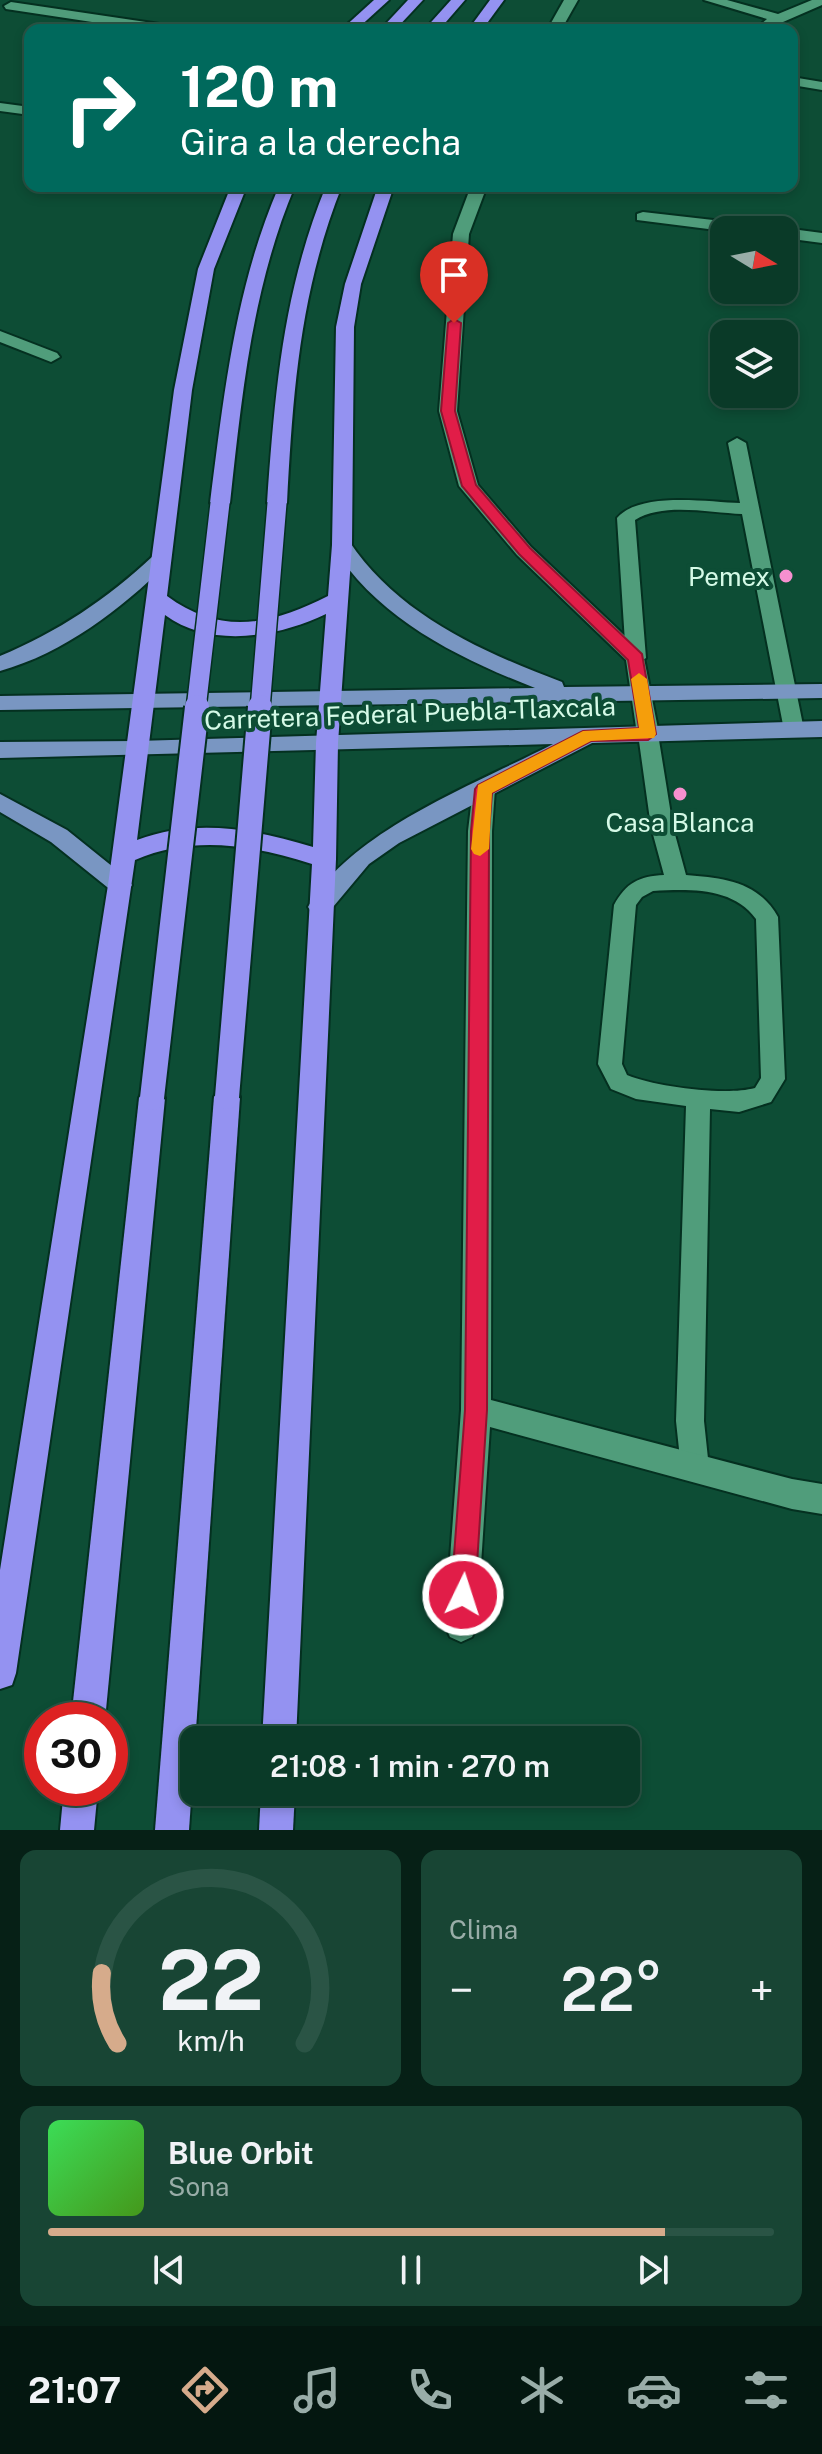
<!DOCTYPE html>
<html lang="es">
<head>
<meta charset="utf-8">
<style>
  body { margin:0; font-family:"Public Sans",sans-serif; background:#184534; color:#f1f3f6; height:100vh; display:flex; flex-direction:column; font-size:30px; white-space:nowrap }
  * { box-sizing:border-box; margin:0 }
  p { font-size:26px; color:#99ada8 }
  .icon { flex:none; width:44px; height:44px; fill:none; stroke:currentColor; stroke-width:2; stroke-linecap:round; stroke-linejoin:round }
  .map { position:relative; height:1830px; overflow:hidden }
  .drawer { display:flex; flex-direction:column; gap:20px; padding:20px; background:#062016; flex:1 }
  .drawer>* { flex:none }
  .banner { position:absolute; left:24px; top:24px; width:774px; height:168px; border-radius:16px; box-shadow:0 4px 12px #0003,0 0 0 2px #2a5445; background:#00695c; color:#fff; overflow:hidden }
  .needle { width:52px; rotate:100deg }
  .controls { position:absolute; left:710px; top:216px; display:grid; gap:16px }
  .controls a { display:grid; place-items:center; width:88px; height:88px; border-radius:16px; background:#0a3a28; box-shadow:0 4px 12px #0003,0 0 0 2px #2a5445; font-size:40px }
  .speed { position:absolute; left:24px; top:1702px; display:flex; gap:16px; font-size:40px; font-weight:700; text-align:center }
  .speed>* { display:grid; place-content:center; width:104px; height:104px; border-radius:50%; background:#0a3a28; box-shadow:0 4px 12px #0003,0 0 0 2px #2a5445; line-height:1 }
  .speed .limit { border:12px solid #d22; background:#fff; color:#111 }
  .pin { position:absolute; display:grid; place-items:center; width:68px; height:68px; color:#fff; margin:-82px -34px; border-radius:50% 50% 50% 0; rotate:-45deg; box-shadow:0 0 8px #0007 }
  .pin .icon { rotate:45deg }
  .me { position:absolute; width:88px; margin:-44px; rotate:4deg; stroke-linejoin:round; filter:drop-shadow(0 0 6px #0008) }
  .turn { display:flex; align-items:center; gap:28px; height:168px; padding:0 24px; font-size:36px }
  .turn .icon { width:104px; height:104px; stroke-width:2.5 }
  .turn b { display:block; font-size:56px; line-height:68px }
  .big { font-size:60px; font-weight:600; line-height:1.1 }
  .drawer .tile { flex:1; display:flex; flex-direction:column; justify-content:center; gap:12px; min-width:0; padding:0 28px; border-radius:16px; background:#184534 }
  .drawer .dial { align-items:center; gap:0 }
  .dial svg { height:208px; overflow:visible; fill:none; stroke:#2a5445; stroke-width:7; stroke-linecap:round; text-anchor:middle }
  .dial text { fill:#f1f3f6; stroke:none }
  .song { display:flex; align-items:center; gap:24px }
  .cover { width:96px; height:96px; border-radius:12px; background:linear-gradient(135deg,hsl(130 70% 55%),hsl(100 70% 35%)) }
  .played { height:8px; border-radius:4px; background:linear-gradient(90deg,#d6ab8b 85%,#2a5445 85%) }
  .keys { display:flex; justify-content:space-around; direction:ltr }
  .heat { display:flex; justify-content:space-between; align-items:center; font-size:44px; direction:ltr }
  .drawer .tiles { flex:1; display:grid; gap:20px; grid-template-columns:1fr 1fr }
  .tile:last-child { grid-column:span 2 }
  .trip { position:absolute; left:180px; top:1726px; width:460px; height:80px; border-radius:16px; background:#0a3a28; box-shadow:0 4px 12px #0003,0 0 0 2px #2a5445; font-weight:600; line-height:80px; text-align:center }
  .dock { display:flex; height:128px; justify-content:space-around; align-items:center; background:#041710; color:#99ada8 }
  .dock .icon { width:56px; height:56px }
  .dock .on { color:#d6ab8b }
  .dock b { font-size:36px; color:#f1f3f6 }
  .map>svg:first-child { display:block }
  .lines { fill:none; stroke-linecap:round; stroke-linejoin:round }
  .lane-casing { stroke:#043020; stroke-width:4 }
  .street-casing { stroke:#043020; stroke-width:4 }
  .primary-casing { stroke:#043020; stroke-width:4 }
  .highway-casing { stroke:#043020; stroke-width:4 }
  .lane { fill:#509d7b; fill-rule:evenodd }
  .street { fill:#509d7b; fill-rule:evenodd }
  .primary { fill:#7996c2; fill-rule:evenodd }
  .highway { fill:#9492f1; fill-rule:evenodd }
  .highway-bridge-far1-casing { stroke:#043020; stroke-width:22; stroke-linecap:butt }
  .highway-bridge-casing { stroke:#043020; stroke-width:28; stroke-linecap:butt }
  .highway-bridge-far1 { stroke:#9492f1; stroke-width:19 }
  .highway-bridge { stroke:#9492f1; stroke-width:24 }
  .route { fill:#e11d48; stroke:#92132f; stroke-width:2 }
  .slow { fill:#f59e0b }
  .poi-dot { fill:#f690cf; stroke:#0d4d35; stroke-width:3 }
  .labels { text-anchor:middle; dominant-baseline:central; stroke-width:8; stroke-linejoin:round; paint-order:stroke }
  .poi-label { font-size:26px; fill:#d5fae7; stroke:#0d4d35; text-anchor:end }
  .street-label { font-size:26px; fill:#d5fae7; stroke:#0d4d35 }
</style>
</head>
<body>
<div class="map">
<svg width="822" height="1830" viewBox="0 0 822 1830">
  <rect width="100%" height="100%" fill="#0d4d35"/>
  <g class="lines">
    <g class="lane-casing">
      <g id="lane">
        <path d="M0 103 30 107V115L0 111Z"/>
        <path d="M737 438 746 443 804 730 794 737 784 730 742 514C711 513 663 502 635 520L646 658 636 664 626 658 617 518C640 491 708 502 740 503L728 443Z"/>
        <path d="M648 727 658 734 673 827 686 875C723 878 758 881 778 917L785 1079 771 1102 739 1112 710 1109 704 1421 709 1468 705 1477 695 1481 685 1477 681 1468 676 1421 686 1106 636 1099 611 1089 598 1064 614 905C626 883 639 876 664 875L651 827 638 734ZM653 891C689 889 733 887 756 919L761 1078 755 1088C725 1096 657 1087 627 1075L622 1064 636 905 642 897Z"/>
      </g>
    </g>
    <g class="street-casing">
      <g id="street">
        <path d="M564 0H578L561 30H547Z"/>
        <path d="M704 0H727L778 14 812 0H822V5L767 29 760 25 767 19Z"/>
        <path d="M11 2 173 26 180 30H145L6 9 4 6Z"/>
        <path d="M792 77 822 82V90L792 85Z"/>
        <path d="M471 186H487L469 234 457 411 478 485 531 547 643 653 659 734 656 739H640L637 734 626 660 517 555 459 486 439 411 453 234Z"/>
        <path d="M643 212 757 225 765 230 724 231 637 220V214Z"/>
        <path d="M784 228 822 233V243L784 238V230H778Z"/>
        <path d="M0 331 57 353 60 357 51 362 0 342Z"/>
        <path d="M484 781 492 783 495 789 492 831 491 1400 792 1479 822 1484V1514L792 1509 490 1427 477 1626 472 1637 461 1642 450 1637 445 1626 461 1410 468 831 473 789 476 783Z"/>
      </g>
    </g>
    <g class="primary-casing">
      <g id="primary">
        <path d="M342 539 349 541C397 614 482 652 562 682L564 687 822 684V698L0 710V696L535 688C458 658 376 618 332 545Z"/>
        <path d="M160 554 167 556 170 560 167 564C120 610 64 653 0 671V656C58 632 107 599 153 556Z"/>
        <path d="M822 721V737L592 743 399 843 369 864 328 913 320 916 312 913 308 907C351 830 476 784 553 744L0 758V742L137 741Z"/>
        <path d="M0 794 67 830 128 879 132 885 128 891 120 894 112 891 51 842 0 812Z"/>
      </g>
    </g>
    <g class="highway-casing">
      <g id="highway">
        <path d="M374 0H389L356 30H341Z"/>
        <path d="M408 0H423L395 30H380Z"/>
        <path d="M451 0H465L439 30H424Z"/>
        <path d="M490 0H504L482 30H468Z"/>
        <path d="M231 186H247L214 269 192 390 167 596C221 636 271 625 328 596L332 545 336 327 345 284 378 186H394L361 284 354 327 352 545 338 743 336 859 296 1740H262L312 864C252 845 194 835 135 860L16 1673 12 1685 0 1689V1570L108 885 174 390 198 269ZM326 614 316 743 313 847C254 829 196 818 137 840L165 615C211 649 278 637 326 614Z"/>
        <path d="M279 186H295C252 288 242 394 230 503L220 509 210 503C224 394 235 288 279 186Z"/>
        <path d="M326 186H342C300 291 293 391 287 503L277 509 267 503C275 391 283 291 326 186Z"/>
        <path d="M227 1086 236 1089 240 1097 189 1830H155L214 1097 218 1089Z"/>
        <path d="M152 1087 161 1090 165 1098 105 1720H71L139 1098 143 1090Z"/>
        <path d="M64 1788H98L94 1830H60Z"/>
        <path d="M261 1792H295L293 1830H259Z"/>
      </g>
    </g>
    <use href="#lane" class="lane"/>
    <use href="#street" class="street"/>
    <use href="#primary" class="primary"/>
    <use href="#highway" class="highway"/>
    <g class="highway-bridge-far1-casing">
      <g id="highway-bridge-far1">
        <path d="M196 709 220 503"/>
        <path d="M260 709 277 503"/>
      </g>
    </g>
    <g class="highway-bridge-casing">
      <g id="highway-bridge">
        <path d="M227 1097 260 707"/>
        <path d="M152 1098 197 707"/>
      </g>
    </g>
    <use href="#highway-bridge-far1" class="highway-bridge-far1"/>
    <use href="#highway-bridge" class="highway-bridge"/>
  </g>
  <path class="route" d="M454 319 461 323 455 411 476 485 530 548 642 654 656 734 648 740 591 741 492 793 489 831 487 1410 475 1595 472 1603 463 1607 455 1603 451 1595 465 1410 471 831 475 789 478 785 583 731 639 728 628 660 519 554 462 486 441 411 448 323Z"/>
  <path class="slow" d="M639 673 647 679 656 734 654 738 591 741 492 793 489 849 480 856 474 854 471 849 478 785 583 731 639 728 631 679Z"/>
  <g class="poi-dot">
    <circle cx="786" cy="576" r="8"/>
    <circle cx="680" cy="794" r="8"/>
  </g>
  <g class="labels">
    <g class="poi-label">
      <text x="770" y="576">Pemex</text>
      <text x="680" y="822" text-anchor="middle">Casa Blanca</text>
    </g>
    <g class="street-label">
      <text transform="translate(410 713) rotate(-2)">Carretera Federal Puebla-Tlaxcala</text>
    </g>
  </g>
</svg>
<div class="controls">
<a><svg class="needle" viewBox="-14 -14 28 28"><path d="M0-13l5 13h-10z" fill="#e53935"/><path d="M0 13l5-13h-10z" fill="#99ada8"/></svg></a>
<a><svg class="icon" aria-label="layers" viewBox="0 0 24 24"><path d="M12 4l9 5-9 5-9-5zM3 14l9 5 9-5"/></svg></a>
</div>
<div class="speed"><div class="limit">30</div></div>
<div class="pin" style="left:454px;top:323px;background:#d93025"><svg class="icon" aria-label="arrive" viewBox="0 0 24 24"><path d="M6 21V4h12l-3 4 3 4H6"/></svg></div>
<svg class="me" style="left:463px;top:1595px" viewBox="-20 -20 40 40"><circle r="17" fill="#e11d48" stroke="#fff" stroke-width="3"/><path d="M0-11L8 9 0 5-8 9z" fill="#fff"/></svg>
<div class="trip">21:08 · 1 min · 270 m</div>
<div class="banner">
<div class="turn"><svg class="icon" aria-label="right" viewBox="0 0 24 24"><path d="M7 20v-9h11M14 6l5 5-5 5"/></svg><div><b>120 m</b>Gira a la derecha</div></div>
</div>
</div>
<section class="drawer">
<div class="tiles">
<div class="tile dial"><svg viewBox="0 0 100 80">
<path d="M14 69A42 42 0 1 1 86 69"/>
<path d="M14 69A42 42 0 0 1 8 42" stroke="#d6ab8b"/>
<text x="50" y="56" font-size="32" font-weight="700">22</text>
<text x="50" y="72" font-size="11">km/h</text>
</svg></div>
<div class="tile"><p>Clima</p>
<div class="heat"><a>−</a><b class="big">22°</b><a>+</a></div>
</div>
<div class="tile">
<div class="song"><i class="cover"></i><div><b>Blue Orbit</b><p>Sona</p></div></div>
<div class="played"></div>
<div class="keys"><svg class="icon" aria-label="previous" viewBox="0 0 24 24"><path d="M18 5L8 12l10 7zM5 5v14"/></svg><svg class="icon" aria-label="pause" viewBox="0 0 24 24"><path d="M8 5v14M16 5v14"/></svg><svg class="icon" aria-label="next" viewBox="0 0 24 24"><path d="M6 5l10 7-10 7zM19 5v14"/></svg></div>
</div>
</div>
</section>
<nav class="dock">
<b>21:07</b>
<svg class="icon on" aria-label="directions" viewBox="0 0 24 24"><path d="M12 3l9 9-9 9-9-9zM9 14v-3h6M13 9l2 2-2 2"/></svg>
<svg class="icon" aria-label="music" viewBox="0 0 24 24"><path d="M9 18V5l10-2v13"/><circle cx="6" cy="18" r="3"/><circle cx="16" cy="16" r="3"/></svg>
<svg class="icon" aria-label="phone" viewBox="0 0 24 24"><path d="M5 4h4l2 5-3 2q2 4 5 5l2-3 5 2v4C11 20 4 13 5 4z"/></svg>
<svg class="icon" aria-label="climate" viewBox="0 0 24 24"><path d="M12 3v18M4 7l16 10M4 17L20 7"/></svg>
<svg class="icon" aria-label="car" viewBox="0 0 24 24"><path d="M5 17H2v-5l4-1 3-4h7l3 4 3 1v5h-3M9 17h6M6 11h13"/><circle cx="7" cy="17" r="2"/><circle cx="17" cy="17" r="2"/></svg>
<svg class="icon" aria-label="filters" viewBox="0 0 24 24"><path d="M4 7h16M4 17h16"/><circle cx="9" cy="7" r="2"/><circle cx="15" cy="17" r="2"/></svg>
</nav>
</body>
</html>
